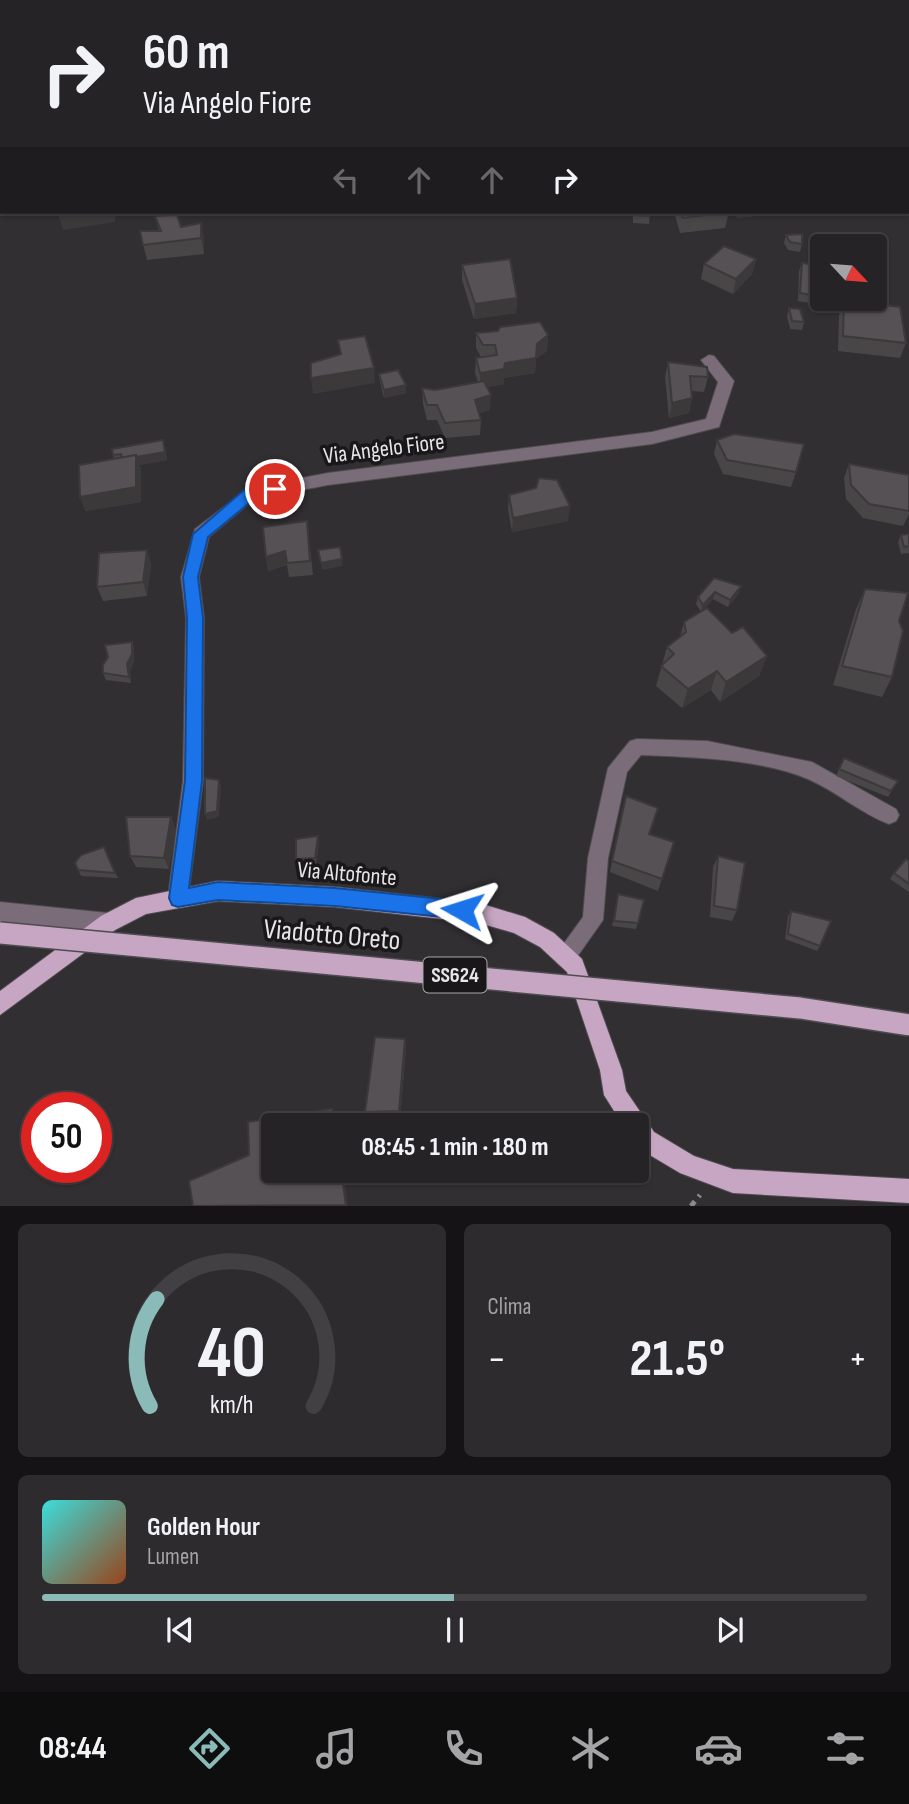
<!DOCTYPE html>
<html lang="it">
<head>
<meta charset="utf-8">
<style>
  body { margin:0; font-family:"Sofia Sans Condensed",sans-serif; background:#2e2b2e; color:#f1f3f6; height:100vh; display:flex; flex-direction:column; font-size:26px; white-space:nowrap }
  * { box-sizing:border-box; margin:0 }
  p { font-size:23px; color:#a4a4a7 }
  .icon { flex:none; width:38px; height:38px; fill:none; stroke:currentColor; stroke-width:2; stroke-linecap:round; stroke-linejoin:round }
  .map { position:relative; height:1206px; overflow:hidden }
  .panel { display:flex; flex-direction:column; gap:18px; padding:18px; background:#151315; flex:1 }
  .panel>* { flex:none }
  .top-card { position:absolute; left:0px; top:0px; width:910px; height:214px; box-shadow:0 2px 5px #0004,0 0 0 2px #424043; background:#262326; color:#f1f3f6; overflow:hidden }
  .needle { width:46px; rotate:116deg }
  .controls { position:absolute; left:810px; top:234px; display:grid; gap:14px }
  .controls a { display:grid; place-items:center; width:77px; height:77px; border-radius:7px; background:#262326; box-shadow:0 2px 5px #0004,0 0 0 2px #424043; font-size:35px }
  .speed { position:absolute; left:21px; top:1092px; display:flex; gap:14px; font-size:35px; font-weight:700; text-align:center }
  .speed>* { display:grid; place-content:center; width:91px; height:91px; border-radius:50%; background:#262326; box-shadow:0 2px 5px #0004,0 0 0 2px #424043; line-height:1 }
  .speed .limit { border:10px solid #d22; background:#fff; color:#111 }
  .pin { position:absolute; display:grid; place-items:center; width:60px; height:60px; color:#fff; margin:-30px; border:4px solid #fff; border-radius:50%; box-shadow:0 2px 7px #0007 }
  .me { position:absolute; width:77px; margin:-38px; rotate:276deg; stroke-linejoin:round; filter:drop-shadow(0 0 5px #0008) }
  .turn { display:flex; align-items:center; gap:24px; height:147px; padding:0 28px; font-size:32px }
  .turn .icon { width:91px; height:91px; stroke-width:2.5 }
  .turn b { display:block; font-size:49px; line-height:60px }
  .lanes { display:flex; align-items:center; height:66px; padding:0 28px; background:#0003; justify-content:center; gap:35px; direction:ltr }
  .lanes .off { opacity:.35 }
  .big { font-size:52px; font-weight:700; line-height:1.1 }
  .panel .card { flex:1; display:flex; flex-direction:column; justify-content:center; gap:10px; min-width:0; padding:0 24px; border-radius:10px; background:#2e2b2e }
  .panel .dial { align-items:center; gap:0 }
  .dial svg { height:182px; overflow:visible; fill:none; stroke:#424043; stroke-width:7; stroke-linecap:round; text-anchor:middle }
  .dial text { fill:#f1f3f6; stroke:none }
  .song { display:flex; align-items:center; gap:21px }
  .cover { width:84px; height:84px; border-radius:10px; background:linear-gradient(135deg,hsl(180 70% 55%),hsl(20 70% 35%)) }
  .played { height:7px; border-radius:4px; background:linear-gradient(90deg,#8bbbb9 50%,#424043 50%) }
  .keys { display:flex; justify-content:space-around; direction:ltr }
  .heat { display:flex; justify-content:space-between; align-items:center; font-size:38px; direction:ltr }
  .panel .tiles { flex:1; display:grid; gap:18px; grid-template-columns:1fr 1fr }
  .card:last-child { grid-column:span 2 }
  .trip { position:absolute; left:261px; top:1113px; width:388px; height:70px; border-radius:7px; background:#262326; box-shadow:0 2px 5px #0004,0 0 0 2px #424043; font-weight:700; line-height:70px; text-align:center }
  .menu { display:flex; height:112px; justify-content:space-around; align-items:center; background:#0f0e0f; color:#a4a4a7 }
  .menu .icon { width:49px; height:49px }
  .menu .selected { color:#8bbbb9 }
  .menu b { font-size:32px; color:#f1f3f6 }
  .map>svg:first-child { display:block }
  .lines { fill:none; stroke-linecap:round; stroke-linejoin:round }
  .river { fill:#7a5878; fill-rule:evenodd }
  .minor-casing { stroke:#4f4c4f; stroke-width:2 }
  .major-casing { stroke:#4f4c4f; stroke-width:2 }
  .path-far1 { stroke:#8c898c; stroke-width:3.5; stroke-dasharray:3.5 3.5; stroke-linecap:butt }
  .path { stroke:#8c898c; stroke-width:5; stroke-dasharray:6 6; stroke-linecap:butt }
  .minor { fill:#7b6c7a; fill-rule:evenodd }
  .major { fill:#c7a6c4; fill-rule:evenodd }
  .major-bridge-casing { stroke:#4f4c4f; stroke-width:24; stroke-linecap:butt }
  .major-bridge { stroke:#c7a6c4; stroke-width:21 }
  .wall { fill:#494648 }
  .shaded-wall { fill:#3c393b }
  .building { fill:#555154; stroke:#3c393b; stroke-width:2 }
  .route { fill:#1a73e8; stroke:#114b97; stroke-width:2 }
  .labels { text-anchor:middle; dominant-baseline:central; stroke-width:7; stroke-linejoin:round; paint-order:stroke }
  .shield { fill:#191719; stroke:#a9a7a9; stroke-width:2 }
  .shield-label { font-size:21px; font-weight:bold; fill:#e7e5e7 }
  .street-label { font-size:23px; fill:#e7e5e7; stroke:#191719 }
  .near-street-label { font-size:28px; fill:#e7e5e7; stroke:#191719 }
</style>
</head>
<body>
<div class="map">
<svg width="909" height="1206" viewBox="0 0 909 1206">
  <rect width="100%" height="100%" fill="#322f32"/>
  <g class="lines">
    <g class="river">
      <path d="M700 0H737L738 2H701Z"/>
      <rect x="908" y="47" width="1" height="20"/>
    </g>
    <g class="minor-casing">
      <g id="minor">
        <path d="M709 355 714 356 734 381 719 427 652 444 328 485 254 499 209 537 199 577 204 618 203 781 188 898 185 905 178 908 171 905 168 898 183 781 186 618 181 577 195 529 249 488 328 473 652 432 706 419 718 382 701 360Z"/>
        <path d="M637 739 707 741 812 762 896 809 899 815 896 821 889 824C860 813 836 791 808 779 761 759 692 757 641 755L627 772 608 858 603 920 572 964 565 967 558 964 554 957 583 917 588 858 608 768 630 741Z"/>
        <path d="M0 902 108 913 115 916 118 923 115 930 108 933 0 922Z"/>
      </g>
    </g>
    <g class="major-casing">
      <path id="major" d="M218 881 335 887 479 903 525 917 554 933 582 959 622 1070 626 1091 654 1132 694 1156 733 1169 909 1179V1203L733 1193 680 1173 638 1148 637 1125H623L604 1095 600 1070 567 972 540 947 514 933 479 923 335 907 218 901 146 914 115 930 0 1015V991L101 916 136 898Z"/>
    </g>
    <g class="path-far1">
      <path d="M180 0 200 2"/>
      <path d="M70 2 102 0"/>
    </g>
    <path class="path" d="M691 1206 700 1195"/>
    <use href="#minor" class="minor"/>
    <use href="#major" class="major"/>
    <g class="major-bridge-casing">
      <path id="major-bridge" d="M0 933 800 1008 909 1025"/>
    </g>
    <use href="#major-bridge" class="major-bridge"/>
  </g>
  <g class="wall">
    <path d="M633 212H650L649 224 633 223Z"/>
    <path d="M676 212H729L725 228 680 233 675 215Z"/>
    <path d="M734 212H755L754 216 738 218 734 213Z"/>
    <path d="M155 216 204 238V254L147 260 140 231H159Z"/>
    <path d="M786 235 802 244 800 252 788 250 784 243Z"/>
    <path d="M756 259 752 274 733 294 701 279 704 264Z"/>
    <path d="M875 259 882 275 876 291H875Z"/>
    <path d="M802 263 817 296 815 304 798 301 799 271Z"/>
    <path d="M462 265 517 298 516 313 474 319 462 280Z"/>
    <path d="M844 300 906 343 900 358 838 351 839 316Z"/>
    <path d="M789 308 804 322 802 330 790 329 787 316Z"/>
    <path d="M476 333 548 335 547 351 536 359 535 373 504 378V384L487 387 490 410 479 413 481 420 480 435 445 438 437 420H427L423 404 422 388 435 390 478 382 475 373 476 358 481 357 476 348Z"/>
    <path d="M668 362 708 377 704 392 692 391 689 413 669 418 665 377Z"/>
    <path d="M379 374 406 385V393L384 398 380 382Z"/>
    <path d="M717 440 796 472 791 487 723 474 714 454Z"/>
    <path d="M165 448 167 460 139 465 141 470V502L85 511 114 459 112 449Z"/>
    <path d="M849 464 909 475V514L903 526 863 518 846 499 844 478Z"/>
    <path d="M509 495 568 521 512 532 508 509Z"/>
    <path d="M307 521 313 575 289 577 287 565 268 571 266 557Z"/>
    <path d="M909 534V553L901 554 898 542 901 535Z"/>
    <path d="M147 550 151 564 147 596 103 601 97 587Z"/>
    <path d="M714 578 739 593 728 607 713 599 703 610 732 633 767 656 759 676 720 702 711 690 682 708 656 686 667 647 680 637 684 622 701 612 696 604 698 597Z"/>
    <path d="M865 589 899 621 892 677 882 697 833 685 856 609Z"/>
    <path d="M132 642 134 648V661L130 671 131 683 106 680 103 673Z"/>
    <path d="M844 758 898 781 888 797 836 776Z"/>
    <path d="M623 808 655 820 650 834 674 842 658 891 610 872Z"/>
    <path d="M176 829 169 869 136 867 130 856Z"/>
    <path d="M319 842 316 864 297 865 296 859Z"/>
    <path d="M104 847 118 878 81 876 75 863Z"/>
    <path d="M718 856 737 910 732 921 710 917 713 867Z"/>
    <path d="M909 861V892L890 879 894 873Z"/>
    <path d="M618 894 644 900 636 929 612 926Z"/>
    <path d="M791 911 820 946 817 951 785 939 788 916Z"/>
    <path d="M405 1039 406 1048 400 1119 366 1120 365 1112Z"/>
  </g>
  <g class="shaded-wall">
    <path d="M76 212H116L115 222 63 230 58 214Z"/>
    <path d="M739 212H755L754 216 738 218Z"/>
    <path d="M201 223 204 238V254L201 238Z"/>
    <path d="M756 259 752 274 733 294 736 279Z"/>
    <path d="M517 298 516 313 474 319 475 304Z"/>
    <path d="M548 335 547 351 536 359 535 373 504 378V384L480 388V373L505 363 537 344Z"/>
    <path d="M374 368 375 383 313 394 311 378Z"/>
    <path d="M406 385V393L384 398V390Z"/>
    <path d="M491 395 490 410 475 415V400Z"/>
    <path d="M692 398 689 413 669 418 672 403Z"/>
    <path d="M163 440 167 460 139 465 141 470V502L85 511 80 497 122 460Z"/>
    <path d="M570 506 568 521 512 532 513 518Z"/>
    <path d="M147 550 151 564 147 596 143 582Z"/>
    <path d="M285 551 287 565 268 571 266 557Z"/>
    <path d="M342 559 343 566 322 570 321 563Z"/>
    <path d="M741 586 739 593 728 607 730 600Z"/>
    <path d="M715 592 713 599 701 612 703 605Z"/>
    <path d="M132 642 134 648V661L130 671 131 683 129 677 127 664Z"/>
    <path d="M767 656 759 676 720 702 726 682Z"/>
    <path d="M717 671 711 690 682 708 688 689Z"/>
    <path d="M219 780 221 786 219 817 207 820 205 814Z"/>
    <path d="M171 817 176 829 169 869 164 858Z"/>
    <path d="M318 836 319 842 316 864 315 858Z"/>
    <path d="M405 1039 406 1048 400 1119 399 1111Z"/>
    <path d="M341 1171H343L348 1206H346Z"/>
  </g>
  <g class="building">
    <path d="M2 80V96H0V81Z"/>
    <path d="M58 212H76L58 214Z"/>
    <path d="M634 212H650V216L634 215Z"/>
    <path d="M681 212H729L683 218Z"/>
    <path d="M177 215 181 227 201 223V238L143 245 140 231H161L155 216Z"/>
    <path d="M802 234V244L790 242 786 235Z"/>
    <path d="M724 246 756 259 736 279 704 264Z"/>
    <path d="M510 259 517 298 475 304 462 265Z"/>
    <path d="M875 259H876L882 275 875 276Z"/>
    <path d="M802 263 817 265V296L800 293Z"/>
    <path d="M844 300 900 307 906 343 843 336Z"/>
    <path d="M789 308 800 309 804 322 792 321Z"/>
    <path d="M540 322 548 335 537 344 536 358 505 363 504 369 480 373 476 358 497 355 495 345H483L476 333 498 331 500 327Z"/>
    <path d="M365 336 374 368 311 378V363L341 354 338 340Z"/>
    <path d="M668 362 707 367 708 377 690 376 692 398 672 403Z"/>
    <path d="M398 370 406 385 384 390 379 374Z"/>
    <path d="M484 381 491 395 475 400 481 420 445 423 437 405H427L422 388 435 390Z"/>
    <path d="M734 434 804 444 796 472 727 460 717 440Z"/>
    <path d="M163 440 165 452 136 457V455L122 458 121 454 113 455 112 449Z"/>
    <path d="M136 455V487L80 497 79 465Z"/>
    <path d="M849 464 909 475V511L869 504 851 485Z"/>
    <path d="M539 478 557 480 570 506 513 518 509 495 536 488Z"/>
    <path d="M307 521 310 561 287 563 285 551 266 557 263 527Z"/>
    <path d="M909 534V546L904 547 901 535Z"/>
    <path d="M340 547 342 559 321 563 318 550Z"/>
    <path d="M147 550 143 582 97 587 99 553Z"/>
    <path d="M714 578 741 586 730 600 715 592 703 605 698 597Z"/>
    <path d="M865 589 908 593 899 621 903 631 892 677 842 666Z"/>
    <path d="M707 608 732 633 743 627 767 656 726 682 717 671 688 689 661 666 674 654 667 647 686 632 684 622Z"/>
    <path d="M132 642V654L127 664 129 677 103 673V665L108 657 105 645Z"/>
    <path d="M844 758 898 781 891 791 839 769Z"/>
    <path d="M205 778 219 780 217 811 205 814Z"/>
    <path d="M626 796 658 808 649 834 674 842 662 879 612 861Z"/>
    <path d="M126 817H171L164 858 130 856Z"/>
    <path d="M318 836 315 858 296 859V839Z"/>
    <path d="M104 847 115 873 78 870 75 863 81 855Z"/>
    <path d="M718 856 745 863 737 910 714 906Z"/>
    <path d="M906 859 909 861V884L894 873Z"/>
    <path d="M618 894 644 900 638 923 614 921Z"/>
    <path d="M791 911 831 921 820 946 788 934Z"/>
    <path d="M375 1037 405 1039 399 1111 365 1112Z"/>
    <path d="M332 1109 335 1125H273V1171H341L346 1205 193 1206 189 1181 249 1155 248 1122Z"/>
  </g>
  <path class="route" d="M275 484 283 489 281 493 254 499 208 537 198 577 203 618 202 781 189 888 218 882 335 888 462 901 469 904 471 910 469 917 462 919 335 906 218 900 178 907 172 905 169 898 185 781 187 618 183 577 193 534 244 490Z"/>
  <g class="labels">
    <rect class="shield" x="423.5" y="957.5" width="63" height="35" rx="5"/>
    <g class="shield-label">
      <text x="455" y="975">SS624</text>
    </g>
    <g class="street-label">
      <text transform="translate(384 449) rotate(-7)">Via Angelo Fiore</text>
      <text transform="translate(347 874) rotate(5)">Via Altofonte</text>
    </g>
    <g class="near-street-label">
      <text transform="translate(332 935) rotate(5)">Viadotto Oreto</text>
    </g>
  </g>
</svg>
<div class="controls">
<a><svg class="needle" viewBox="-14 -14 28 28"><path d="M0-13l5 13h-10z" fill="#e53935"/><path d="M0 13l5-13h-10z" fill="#a4a4a7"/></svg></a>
</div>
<div class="speed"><div class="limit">50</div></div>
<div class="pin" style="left:275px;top:489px;background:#d93025"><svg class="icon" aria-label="arrive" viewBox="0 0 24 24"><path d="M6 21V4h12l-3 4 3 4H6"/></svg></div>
<svg class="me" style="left:462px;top:910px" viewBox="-20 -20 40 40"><path d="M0-17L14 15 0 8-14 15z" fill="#1a73e8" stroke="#fff" stroke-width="4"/></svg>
<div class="trip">08:45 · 1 min · 180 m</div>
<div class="top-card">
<div class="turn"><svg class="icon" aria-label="right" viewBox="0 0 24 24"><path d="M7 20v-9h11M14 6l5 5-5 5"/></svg><div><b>60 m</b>Via Angelo Fiore</div></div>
<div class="lanes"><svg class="icon off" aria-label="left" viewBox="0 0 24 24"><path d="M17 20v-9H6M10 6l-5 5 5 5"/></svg><svg class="icon off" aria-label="ahead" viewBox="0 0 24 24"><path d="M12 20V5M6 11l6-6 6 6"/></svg><svg class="icon off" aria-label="ahead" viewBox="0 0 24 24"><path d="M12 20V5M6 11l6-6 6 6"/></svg><svg class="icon" aria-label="right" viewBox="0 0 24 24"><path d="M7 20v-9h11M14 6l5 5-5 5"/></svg></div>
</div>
</div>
<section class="panel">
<div class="tiles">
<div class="card dial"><svg viewBox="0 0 100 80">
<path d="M14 69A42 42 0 1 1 86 69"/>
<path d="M14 69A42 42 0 0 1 17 22" stroke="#8bbbb9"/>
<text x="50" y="56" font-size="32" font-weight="700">40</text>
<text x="50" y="72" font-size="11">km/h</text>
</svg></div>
<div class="card"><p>Clima</p>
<div class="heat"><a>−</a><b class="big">21.5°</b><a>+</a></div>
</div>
<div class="card">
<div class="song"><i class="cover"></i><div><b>Golden Hour</b><p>Lumen</p></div></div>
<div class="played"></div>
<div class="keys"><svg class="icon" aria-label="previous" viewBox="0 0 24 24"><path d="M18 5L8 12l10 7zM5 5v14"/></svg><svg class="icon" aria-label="pause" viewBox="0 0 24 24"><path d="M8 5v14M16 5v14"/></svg><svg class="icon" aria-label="next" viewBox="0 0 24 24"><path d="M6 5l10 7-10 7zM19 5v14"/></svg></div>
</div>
</div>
</section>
<nav class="menu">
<b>08:44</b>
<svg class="icon selected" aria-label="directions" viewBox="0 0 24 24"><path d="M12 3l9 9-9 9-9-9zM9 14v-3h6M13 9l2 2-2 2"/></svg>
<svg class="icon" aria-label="music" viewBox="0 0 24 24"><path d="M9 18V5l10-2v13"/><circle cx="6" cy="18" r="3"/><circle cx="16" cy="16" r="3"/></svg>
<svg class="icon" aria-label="phone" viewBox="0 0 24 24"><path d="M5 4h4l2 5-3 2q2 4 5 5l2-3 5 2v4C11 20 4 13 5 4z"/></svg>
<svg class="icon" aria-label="climate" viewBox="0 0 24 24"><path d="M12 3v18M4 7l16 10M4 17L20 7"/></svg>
<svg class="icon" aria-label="car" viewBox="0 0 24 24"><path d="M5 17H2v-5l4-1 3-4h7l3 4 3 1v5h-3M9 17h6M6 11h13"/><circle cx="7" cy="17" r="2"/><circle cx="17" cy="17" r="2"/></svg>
<svg class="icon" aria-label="filters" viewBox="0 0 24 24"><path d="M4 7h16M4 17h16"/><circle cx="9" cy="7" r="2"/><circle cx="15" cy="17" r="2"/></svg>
</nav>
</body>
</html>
